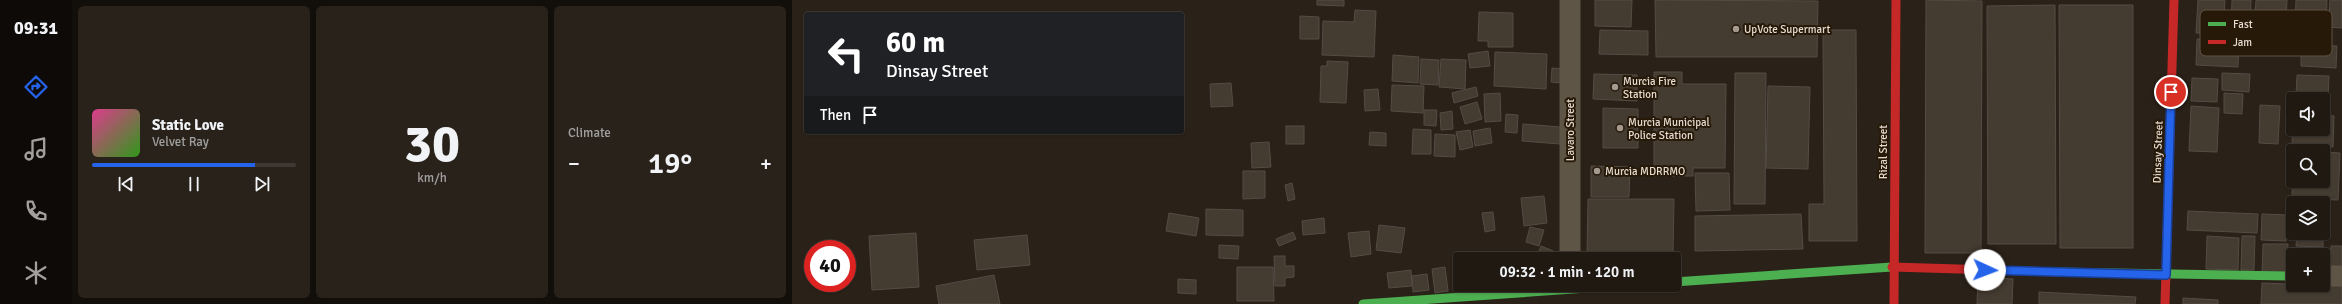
<!DOCTYPE html>
<html lang="en">
<head>
<meta charset="utf-8">
<style>
  body { margin:0; font-family:Signika,sans-serif; background:#28221b; color:#f1f3f6; height:100vh; display:flex; flex-direction:column; font-size:15px; white-space:nowrap }
  * { box-sizing:border-box; margin:0 }
  p { font-size:13px; color:#a2a09f }
  .icon { flex:none; width:22px; height:22px; fill:none; stroke:currentColor; stroke-width:2; stroke-linecap:round; stroke-linejoin:round }
  .map { position:relative; flex:1; overflow:hidden }
  .side { display:flex; flex-direction:column; gap:6px; padding:6px; background:#120e0a; width:720px }
  .side>* { flex:none }
  .hud { position:absolute; left:12px; top:12px; width:380px; height:122px; border-radius:4px; box-shadow:0 1px 3px #0004,0 0 0 1px #3d3832; background:#202124; color:#fff; overflow:hidden }
  .buttons { position:absolute; left:1494px; top:92px; display:grid; gap:8px }
  .buttons a { display:grid; place-items:center; width:44px; height:44px; border-radius:4px; background:#201912; box-shadow:0 1px 3px #0004,0 0 0 1px #3d3832; font-size:20px }
  .speed { position:absolute; left:12px; top:240px; display:flex; gap:8px; font-size:20px; font-weight:700; text-align:center }
  .speed>* { display:grid; place-content:center; width:52px; height:52px; border-radius:50%; background:#201912; box-shadow:0 1px 3px #0004,0 0 0 1px #3d3832; line-height:1 }
  .speed .limit { border:6px solid #d22; background:#fff; color:#111 }
  .pin { position:absolute; display:grid; place-items:center; width:34px; height:34px; color:#fff; margin:-17px; border:2px solid #fff; border-radius:50%; box-shadow:0 1px 4px #0007 }
  .me { position:absolute; width:44px; margin:-22px; rotate:92deg; stroke-linejoin:round; filter:drop-shadow(0 0 3px #0008) }
  .turn { display:flex; align-items:center; gap:14px; height:84px; padding:0 16px; font-size:18px }
  .turn .icon { width:52px; height:52px; stroke-width:2.5 }
  .turn b { display:block; font-size:28px; line-height:34px }
  .then { display:flex; align-items:center; height:38px; padding:0 16px; background:#0003; gap:8px; font-size:15px }
  .big { font-size:30px; font-weight:600; line-height:1.1 }
  .side .widget { flex:1; display:flex; flex-direction:column; justify-content:center; gap:6px; min-width:0; padding:0 14px; border-radius:6px; background:#28221b }
  .side .dial { align-items:center; gap:0 }
  .dial b { font-size:52px; line-height:1 }
  .song { display:flex; align-items:center; gap:12px }
  .cover { width:48px; height:48px; border-radius:6px; background:linear-gradient(135deg,hsl(330 70% 55%),hsl(110 70% 35%)) }
  .played { height:4px; border-radius:2px; background:linear-gradient(90deg,#2563eb 80%,#3d3832 80%) }
  .keys { display:flex; justify-content:space-around; direction:ltr }
  .heat { display:flex; justify-content:space-between; align-items:center; font-size:22px; direction:ltr }
  .side .tiles { flex:1; display:grid; gap:6px; grid-template-columns:repeat(3,1fr) }
  .trip { position:absolute; left:661px; top:252px; width:228px; height:40px; border-radius:4px; background:#201912; box-shadow:0 1px 3px #0004,0 0 0 1px #3d3832; font-weight:600; line-height:40px; text-align:center }
  main { display:flex; flex:1; min-height:0 }
  .menu { display:flex; flex-direction:column; width:72px; justify-content:space-around; align-items:center; background:#0d0a07; color:#a2a09f }
  .menu .icon { width:28px; height:28px }
  .menu .active { color:#2563eb }
  .menu b { font-size:18px; color:#f1f3f6 }
  .map>svg:first-child { display:block }
  .building { fill:#443b31; stroke:#544d45 }
  .lines { fill:none; stroke-linecap:round; stroke-linejoin:round }
  .street { stroke:#5f5547; stroke-width:21 }
  .fast { stroke:#4caf50; stroke-width:9 }
  .jam { stroke:#c62828; stroke-width:9 }
  .route-casing { stroke:#184099; stroke-width:10 }
  .route { stroke:#2563eb; stroke-width:7 }
  .poi-dot { fill:#a49a90; stroke:#271908; stroke-width:1.5 }
  .labels { text-anchor:middle; dominant-baseline:central; stroke-width:4; stroke-linejoin:round; paint-order:stroke }
  .poi-label { font-size:11px; fill:#e6dbd1; stroke:#271908; text-anchor:start }
  .street-label { font-size:11px; fill:#e6dbd1; stroke:#271908 }
  .key { fill:#271908; stroke:#605344; stroke-width:1 }
  .key-label { font-size:11px; fill:#e6dbd1 }
</style>
</head>
<body>
<main>
<nav class="menu">
<b>09:31</b>
<svg class="icon active" aria-label="directions" viewBox="0 0 24 24"><path d="M12 3l9 9-9 9-9-9zM9 14v-3h6M13 9l2 2-2 2"/></svg>
<svg class="icon" aria-label="music" viewBox="0 0 24 24"><path d="M9 18V5l10-2v13"/><circle cx="6" cy="18" r="3"/><circle cx="16" cy="16" r="3"/></svg>
<svg class="icon" aria-label="phone" viewBox="0 0 24 24"><path d="M5 4h4l2 5-3 2q2 4 5 5l2-3 5 2v4C11 20 4 13 5 4z"/></svg>
<svg class="icon" aria-label="climate" viewBox="0 0 24 24"><path d="M12 3v18M4 7l16 10M4 17L20 7"/></svg>
</nav>
<section class="side">
<div class="tiles">
<div class="widget">
<div class="song"><i class="cover"></i><div><b>Static Love</b><p>Velvet Ray</p></div></div>
<div class="played"></div>
<div class="keys"><svg class="icon" aria-label="previous" viewBox="0 0 24 24"><path d="M18 5L8 12l10 7zM5 5v14"/></svg><svg class="icon" aria-label="pause" viewBox="0 0 24 24"><path d="M8 5v14M16 5v14"/></svg><svg class="icon" aria-label="next" viewBox="0 0 24 24"><path d="M6 5l10 7-10 7zM19 5v14"/></svg></div>
</div>
<div class="widget dial"><b>30</b><p>km/h</p></div>
<div class="widget"><p>Climate</p>
<div class="heat"><a>−</a><b class="big">19°</b><a>+</a></div>
</div>
</div>
</section>
<div class="map">
<svg width="1550" height="304" viewBox="0 0 1550 304">
  <rect width="100%" height="100%" fill="#2a2118"/>
  <g class="building">
    <path d="M525 0H552V6L525 5Z"/>
    <path d="M803 0H840L839 27 803 26Z"/>
    <path d="M863 0 1026 1 1025 57H864Z"/>
    <path d="M1134 0 1190 1 1189 253H1133Z"/>
    <path d="M1406 0H1433L1431 34 1404 33Z"/>
    <path d="M1440 0H1459L1458 31 1439 30Z"/>
    <path d="M1464 0H1495L1494 17 1463 16Z"/>
    <path d="M1504 0H1535L1534 27 1503 25Z"/>
    <path d="M1538 0H1550V28L1536 27Z"/>
    <path d="M1263 5 1264 244H1196L1195 6Z"/>
    <path d="M1267 5H1341V248H1268Z"/>
    <path d="M563 10 584 11 582 57 530 55 531 21 562 22Z"/>
    <path d="M687 12 721 13V47H696V41H686Z"/>
    <path d="M508 16 527 17V39H508Z"/>
    <path d="M808 30 856 31V55L807 54Z"/>
    <path d="M1031 30H1064L1065 241H1017V204H1032Z"/>
    <path d="M1405 39 1447 41 1446 67 1404 65Z"/>
    <path d="M1509 45 1545 46 1544 68 1509 66Z"/>
    <path d="M696 51 698 66 678 68 676 54Z"/>
    <path d="M703 52 755 54 754 89 702 86Z"/>
    <path d="M601 55 627 57 626 83 600 81Z"/>
    <path d="M629 59 647 60 646 85 628 84Z"/>
    <path d="M649 59 674 60 673 89 647 87Z"/>
    <path d="M535 61 556 62 554 103 528 102 529 66H535Z"/>
    <path d="M760 68 772 69 770 83 759 82Z"/>
    <path d="M862 72H890V84H934L933 168H901V176H862Z"/>
    <path d="M943 73H974L973 204H942Z"/>
    <path d="M1430 73 1458 74 1457 92 1430 90Z"/>
    <path d="M802 74 845 75V101L801 99Z"/>
    <path d="M1505 75 1537 76 1536 97 1504 96Z"/>
    <path d="M1400 78 1426 79 1425 102 1399 101Z"/>
    <path d="M439 83 441 106 419 107 418 84Z"/>
    <path d="M600 85 632 86 631 113 599 111Z"/>
    <path d="M976 86 1018 87 1016 169 974 168Z"/>
    <path d="M684 87 686 96 662 103 660 93Z"/>
    <path d="M586 89 588 110 573 111 572 90Z"/>
    <path d="M708 93 709 121 693 122 692 94Z"/>
    <path d="M1432 93 1451 94 1450 114 1432 113Z"/>
    <path d="M685 102 690 119 673 124 668 107Z"/>
    <path d="M1468 105 1488 106 1486 144 1467 143Z"/>
    <path d="M1399 106 1427 108 1425 152 1397 151Z"/>
    <path d="M811 108 846 109V148H811Z"/>
    <path d="M632 110H645L644 126 632 125Z"/>
    <path d="M660 111 661 129 649 130 648 113Z"/>
    <path d="M714 114 726 115 725 133 713 132Z"/>
    <path d="M1531 115 1542 116 1541 147 1500 145 1501 119V129H1531Z"/>
    <path d="M731 124 769 127 768 144 730 141Z"/>
    <rect x="494" y="126" width="18" height="18"/>
    <path d="M698 128 700 143 683 146 681 131Z"/>
    <path d="M621 129 639 130V154H620Z"/>
    <path d="M678 130 681 147 668 150 664 132Z"/>
    <path d="M578 132 594 133V146L577 145Z"/>
    <path d="M643 134 663 135V157L642 156Z"/>
    <path d="M477 142 479 167 460 168 459 143Z"/>
    <path d="M1531 152 1548 153 1546 200 1500 198 1501 170V181H1531Z"/>
    <path d="M799 166 838 167 837 197H799Z"/>
    <path d="M451 171H473V198L451 199Z"/>
    <path d="M903 173H937L938 210 904 211Z"/>
    <path d="M500 183 503 199 496 201 493 185Z"/>
    <path d="M752 196 755 223 732 226 729 198Z"/>
    <path d="M796 199H882L881 253 795 254Z"/>
    <path d="M1531 207V247L1504 246 1505 233H1531Z"/>
    <path d="M414 209 451 210V236L414 235Z"/>
    <path d="M1396 211 1466 214 1465 233 1395 230Z"/>
    <path d="M701 212 703 230 693 232 690 213Z"/>
    <path d="M377 213 407 218 404 236 374 231Z"/>
    <path d="M1009 214 1011 249 903 251V216Z"/>
    <path d="M1470 214 1495 215 1494 241 1469 240Z"/>
    <path d="M532 218 533 233 511 235 510 221Z"/>
    <path d="M587 225 613 228 609 253 584 250Z"/>
    <path d="M738 227 752 230 747 246 734 242Z"/>
    <path d="M577 231 579 254 559 257 556 233Z"/>
    <path d="M501 232 504 239 487 246 484 239Z"/>
    <path d="M124 233 127 287 80 290 77 236Z"/>
    <path d="M235 235 238 265 185 270 182 240Z"/>
    <path d="M1415 236 1447 238 1446 270 1414 269Z"/>
    <path d="M1450 236H1463L1462 270H1449Z"/>
    <path d="M1471 244H1496L1495 274H1470Z"/>
    <path d="M427 245 447 246 446 259 427 258Z"/>
    <path d="M749 246 766 253 764 259H744Z"/>
    <path d="M1539 246H1550V270H1538Z"/>
    <path d="M730 252 743 256 742 259H728Z"/>
    <path d="M482 256H493V266H502V277L493 278V286H483Z"/>
    <path d="M445 267H481L482 301H445Z"/>
    <path d="M653 267 656 291 643 293 640 269Z"/>
    <path d="M619 270 620 286 597 288 595 273Z"/>
    <path d="M635 274 637 290 621 292 620 276Z"/>
    <path d="M202 275 208 304H147L144 286Z"/>
    <path d="M1186 277 1221 279 1220 304H1185Z"/>
    <path d="M386 279 404 280V294L386 293Z"/>
    <path d="M1470 283 1550 286V304H1469Z"/>
    <path d="M1247 292 1344 297 1343 304H1247Z"/>
    <path d="M1391 298 1426 300V304H1391Z"/>
  </g>
  <g class="lines">
    <g class="street">
      <path d="M778 0V259"/>
      <path d="M1531 276H1550"/>
    </g>
    <g class="fast">
      <path d="M1265 272 1501 276"/>
      <path d="M882 282 1100 267"/>
      <path d="M571 304 838 285"/>
    </g>
    <g class="jam">
      <path d="M1100 267 1265 272"/>
      <path d="M1102 304 1104 0"/>
      <path d="M1373 304 1382 0"/>
    </g>
  </g>
  <g class="lines">
    <g class="route-casing">
      <path id="route" d="M1193 270 1374 275 1379 92"/>
    </g>
    <use href="#route" class="route"/>
  </g>
  <g class="poi-dot">
    <circle cx="944" cy="29" r="4"/>
    <circle cx="823" cy="87" r="4"/>
    <circle cx="828" cy="128" r="4"/>
    <circle cx="805" cy="171" r="4"/>
  </g>
  <g class="labels">
    <g class="poi-label">
      <text x="952" y="29">UpVote Supermart</text>
      <text x="831" y="81">Murcia Fire<tspan x="831" dy="13">Station</tspan></text>
      <text x="836" y="122">Murcia Municipal<tspan x="836" dy="13">Police Station</tspan></text>
      <text x="813" y="171">Murcia MDRRMO</text>
    </g>
    <g class="street-label">
      <text transform="translate(778 130) rotate(-90)">Lavaro Street</text>
      <text transform="translate(1091 152) rotate(-90)">Rizal Street</text>
      <text transform="translate(1366 152) rotate(-88)">Dinsay Street</text>
    </g>
  </g>
  <rect x="1408" y="10" width="132" height="46" rx="6" class="key"/>
  <rect x="1416" y="22" width="18" height="4" fill="#4caf50"/>
  <rect x="1416" y="40" width="18" height="4" fill="#c62828"/>
  <g class="key-label">
    <text x="1441" y="28">Fast</text>
    <text x="1441" y="46">Jam</text>
  </g>
</svg>
<div class="buttons">
<a><svg class="icon" aria-label="sound" viewBox="0 0 24 24"><path d="M4 9h4l5-4v14l-5-4H4zM17 9q2 3 0 6"/></svg></a>
<a><svg class="icon" aria-label="search" viewBox="0 0 24 24"><circle cx="10" cy="10" r="6"/><path d="M15 15l6 6"/></svg></a>
<a><svg class="icon" aria-label="layers" viewBox="0 0 24 24"><path d="M12 4l9 5-9 5-9-5zM3 14l9 5 9-5"/></svg></a>
<a>+</a>
</div>
<div class="speed"><div class="limit">40</div></div>
<div class="pin" style="left:1379px;top:92px;background:#d93025"><svg class="icon" aria-label="arrive" viewBox="0 0 24 24"><path d="M6 21V4h12l-3 4 3 4H6"/></svg></div>
<svg class="me" style="left:1193px;top:270px" viewBox="-20 -20 40 40"><circle r="19" fill="#fff"/><path d="M0-13L10 11 0 6-10 11z" fill="#2563eb"/></svg>
<div class="trip">09:32 · 1 min · 120 m</div>
<div class="hud">
<div class="turn"><svg class="icon" aria-label="left" viewBox="0 0 24 24"><path d="M17 20v-9H6M10 6l-5 5 5 5"/></svg><div><b>60 m</b>Dinsay Street</div></div>
<div class="then">Then<svg class="icon" aria-label="arrive" viewBox="0 0 24 24"><path d="M6 21V4h12l-3 4 3 4H6"/></svg></div>
</div>
</div>
</main>
</body>
</html>
